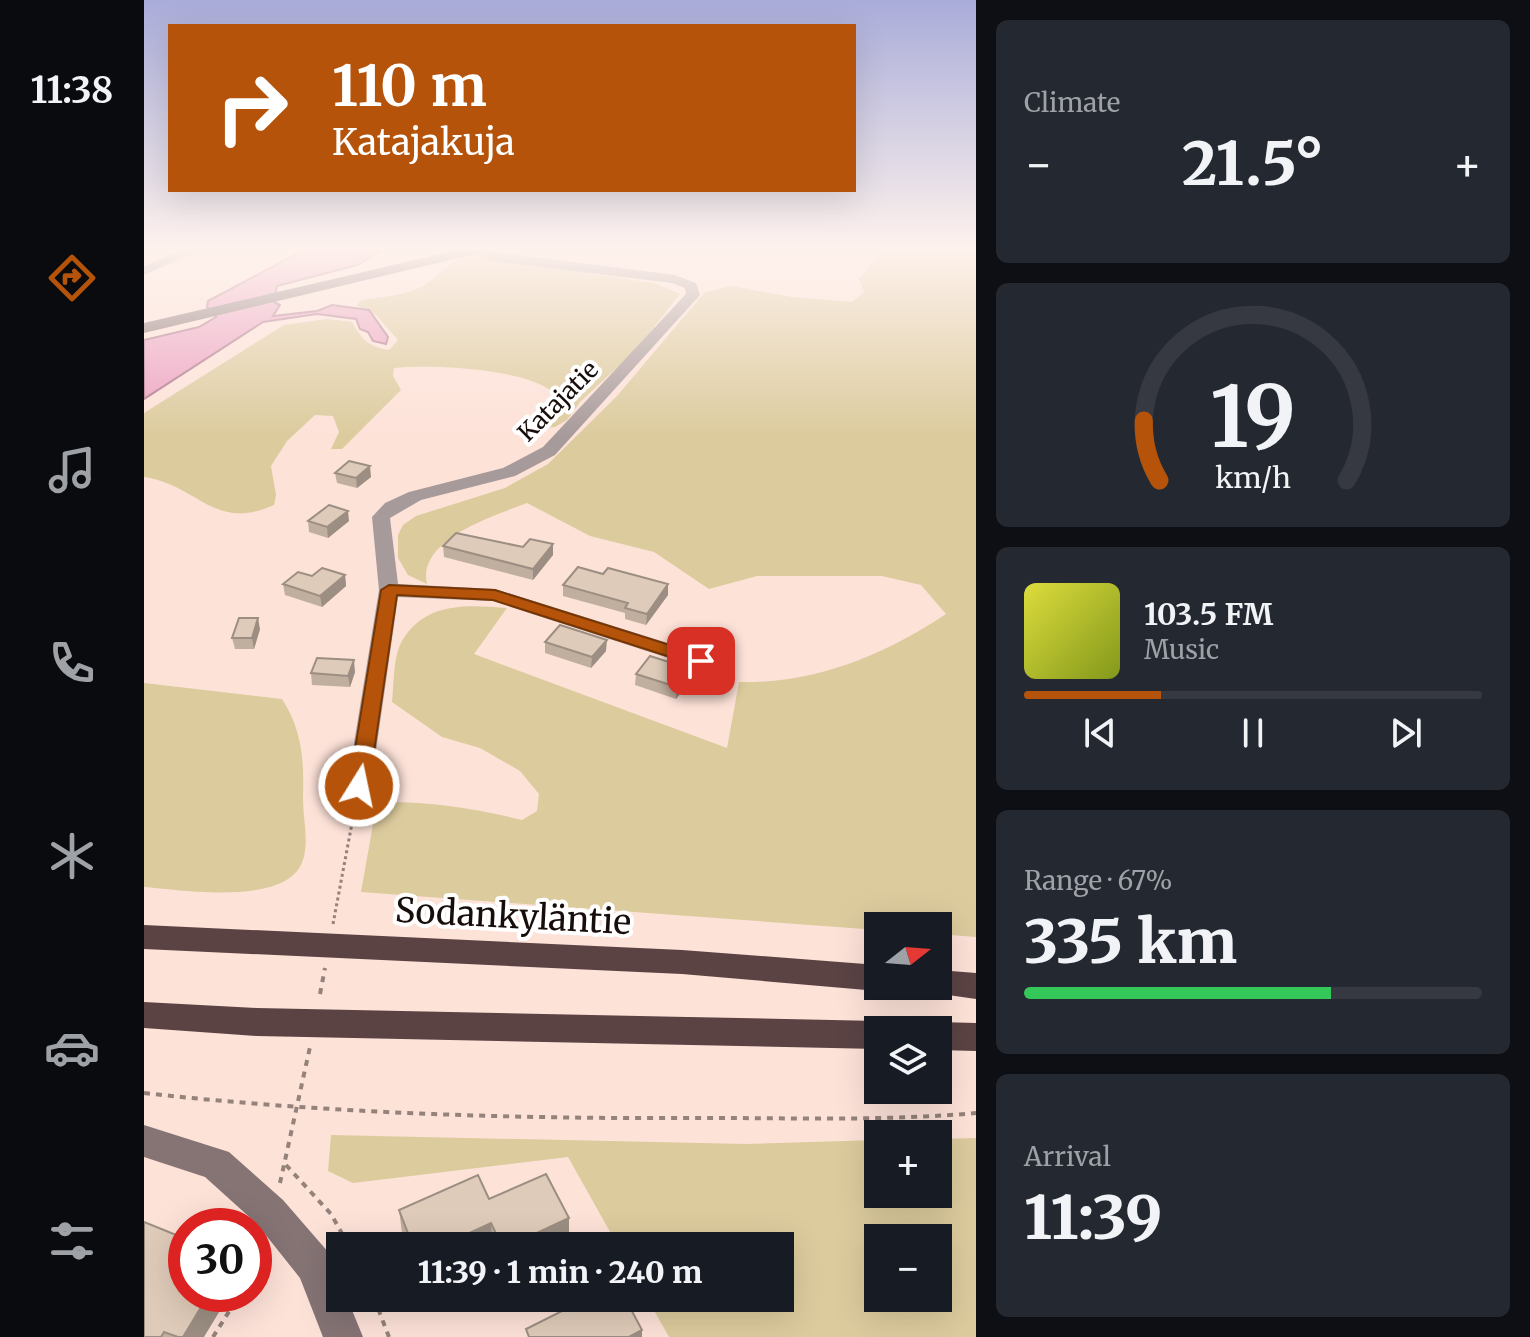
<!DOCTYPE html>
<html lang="en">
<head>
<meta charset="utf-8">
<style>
  body { margin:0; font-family:Merriweather,serif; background:#242831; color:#f1f3f6; height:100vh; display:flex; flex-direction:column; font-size:30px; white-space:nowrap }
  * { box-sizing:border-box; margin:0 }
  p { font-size:26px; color:#9ea1a6 }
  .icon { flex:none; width:44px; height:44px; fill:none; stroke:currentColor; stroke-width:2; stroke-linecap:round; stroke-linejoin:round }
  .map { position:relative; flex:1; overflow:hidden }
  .sheet { display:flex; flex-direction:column; gap:20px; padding:20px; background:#0d0f14; width:554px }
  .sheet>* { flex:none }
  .hud { position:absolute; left:24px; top:24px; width:688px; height:168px; border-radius:0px; box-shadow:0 8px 32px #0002; background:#b45309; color:#fff; overflow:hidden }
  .needle { width:52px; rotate:73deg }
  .controls { position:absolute; left:720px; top:912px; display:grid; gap:16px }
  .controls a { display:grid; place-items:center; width:88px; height:88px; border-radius:0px; background:#171b24; box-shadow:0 8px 32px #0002; font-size:40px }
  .speed { position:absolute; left:24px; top:1208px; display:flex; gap:16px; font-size:40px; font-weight:700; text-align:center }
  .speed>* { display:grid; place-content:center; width:104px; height:104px; border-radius:50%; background:#171b24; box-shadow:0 8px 32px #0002; line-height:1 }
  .speed .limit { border:12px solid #d22; background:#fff; color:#111 }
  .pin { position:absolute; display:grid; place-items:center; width:68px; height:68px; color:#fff; margin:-34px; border-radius:16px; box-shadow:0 4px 12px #0006 }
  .me { position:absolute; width:88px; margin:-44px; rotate:10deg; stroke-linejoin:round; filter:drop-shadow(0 0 6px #0008) }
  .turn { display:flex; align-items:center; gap:28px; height:168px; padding:0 32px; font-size:36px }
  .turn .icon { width:104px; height:104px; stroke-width:2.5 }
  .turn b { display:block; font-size:56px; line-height:68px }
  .big { font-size:60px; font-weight:800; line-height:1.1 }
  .sheet .card { flex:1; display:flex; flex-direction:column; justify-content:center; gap:12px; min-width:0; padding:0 28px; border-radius:12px; background:#242831 }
  .sheet .dial { align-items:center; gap:0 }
  .dial svg { height:208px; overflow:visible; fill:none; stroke:#363941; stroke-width:7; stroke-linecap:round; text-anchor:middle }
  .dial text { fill:#f1f3f6; stroke:none }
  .song { display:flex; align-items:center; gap:24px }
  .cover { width:96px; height:96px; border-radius:12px; background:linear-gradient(135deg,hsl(60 70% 55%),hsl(70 70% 35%)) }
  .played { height:8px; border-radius:4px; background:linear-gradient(90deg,#b45309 30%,#363941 30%) }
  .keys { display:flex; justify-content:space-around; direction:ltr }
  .heat { display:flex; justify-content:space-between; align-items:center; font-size:44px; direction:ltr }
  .charge { height:12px; border-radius:6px; background:linear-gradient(90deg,#34c759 67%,#363941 0) }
  .trip { position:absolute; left:182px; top:1232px; width:468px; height:80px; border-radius:0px; background:#171b24; box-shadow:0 8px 32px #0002; font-weight:800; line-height:80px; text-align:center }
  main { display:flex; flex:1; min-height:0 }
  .tab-bar { display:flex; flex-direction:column; width:144px; justify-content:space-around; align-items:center; background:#090b0e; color:#9ea1a6 }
  .tab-bar .icon { width:56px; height:56px }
  .tab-bar .active { color:#b45309 }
  .tab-bar b { font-size:36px; color:#f1f3f6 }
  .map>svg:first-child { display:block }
  .green { fill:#dccb9d; fill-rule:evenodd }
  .water { fill:#eba1c2; stroke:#ab758b; stroke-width:2 }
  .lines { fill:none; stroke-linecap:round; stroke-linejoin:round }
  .path-far1 { stroke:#94827b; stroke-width:3; stroke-dasharray:3 3; stroke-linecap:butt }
  .path { stroke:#94827b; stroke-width:4; stroke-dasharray:6 6; stroke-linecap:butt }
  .street { fill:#a79a9a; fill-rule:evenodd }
  .secondary { fill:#867475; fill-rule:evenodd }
  .highway { fill:#5b4344; fill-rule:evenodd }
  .wall { fill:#c0af9f }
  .shaded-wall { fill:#9c8e82 }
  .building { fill:#dfcbb9; stroke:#9c8e82; stroke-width:2 }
  .route { fill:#b45309; stroke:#753606; stroke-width:2 }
  .labels { text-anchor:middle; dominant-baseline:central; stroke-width:8; stroke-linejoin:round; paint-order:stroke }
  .far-street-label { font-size:24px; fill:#170e0b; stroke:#fff }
  .near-street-label { font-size:34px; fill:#170e0b; stroke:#fff }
</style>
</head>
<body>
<main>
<nav class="tab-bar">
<b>11:38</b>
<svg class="icon active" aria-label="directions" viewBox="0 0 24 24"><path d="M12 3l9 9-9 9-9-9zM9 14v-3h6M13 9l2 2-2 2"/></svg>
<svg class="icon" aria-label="music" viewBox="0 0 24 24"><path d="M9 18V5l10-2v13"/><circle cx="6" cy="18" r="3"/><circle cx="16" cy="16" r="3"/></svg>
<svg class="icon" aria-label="phone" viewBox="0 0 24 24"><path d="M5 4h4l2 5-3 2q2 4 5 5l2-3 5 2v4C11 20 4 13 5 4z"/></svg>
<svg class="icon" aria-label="climate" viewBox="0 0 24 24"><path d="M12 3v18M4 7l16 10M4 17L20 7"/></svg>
<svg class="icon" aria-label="car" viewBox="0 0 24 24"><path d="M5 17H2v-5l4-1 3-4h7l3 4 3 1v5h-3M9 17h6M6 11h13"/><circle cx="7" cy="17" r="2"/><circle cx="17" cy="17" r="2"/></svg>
<svg class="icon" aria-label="filters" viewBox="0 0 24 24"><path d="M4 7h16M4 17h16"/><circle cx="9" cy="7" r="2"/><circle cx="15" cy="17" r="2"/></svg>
</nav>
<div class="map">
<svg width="832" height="1337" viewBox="0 0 832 1337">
  <rect width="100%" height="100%" fill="#fde2d8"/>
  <g class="green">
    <path d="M739 249H832V937L794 934V926H734V930L217 892 233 802C284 801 330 808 378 820L393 811 395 794 376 771 336 748 298 737 248 702C250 684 249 656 258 641 281 601 325 605 363 608L330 654 583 748 595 682C670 684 741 655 802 614L777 585 738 576H613L565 589 510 552 446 536 383 503C350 516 273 539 283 584L264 575 254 558V535L259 525 272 516 361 488 404 464 473 396 561 292 587 286 648 297 708 302 720 292 715 279Z"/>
    <path d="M324 256 510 283 536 294 493 349 436 402 423 420 411 427 393 429 381 423 409 400 410 393C382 368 287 364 250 368L249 376 257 390 198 449H187L195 432 189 416 171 415 143 441 127 466 132 495 130 505C69 532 55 485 0 477V413L140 325 183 319 208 322C218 340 225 347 245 350L254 340 232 315 213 306 217 300C236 297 258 296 275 288 294 279 304 260 324 256Z"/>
    <path d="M0 683 138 699C159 732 160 761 159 799 159 819 165 841 159 860 144 907 38 890 0 887Z"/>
    <path d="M187 1135 602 1144 734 1140V1194H794V1139L832 1138V1337H525L503 1298H636V1246H474L424 1157 209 1183 184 1171ZM734 1238H794V1298H734Z"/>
  </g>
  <path class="water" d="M162 249H240L213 265 133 286 130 302 136 305 129 316 173 311 188 305 225 310 244 337 242 344 229 341 224 332 216 329 212 319 173 314 119 322 0 399V340L55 327 72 317 63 307 64 301Z"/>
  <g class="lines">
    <path class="path-far1" d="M189 924 212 802"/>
    <g class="path">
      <path d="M176 994 181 968"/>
      <path d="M0 1093C188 1114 376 1119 565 1118 653 1118 744 1121 832 1113"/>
      <path d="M142 1165 187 1214 205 1246"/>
      <path d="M136 1183 166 1047"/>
      <path d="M110 1273 122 1249"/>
      <path d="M230 1298 245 1337"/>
      <path d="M69 1337 96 1294"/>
    </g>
    <g class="street">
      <path d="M41 249H57L0 275V266Z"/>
      <path d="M325 249 531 275 552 283 556 295 411 455 371 476 277 500 246 518 254 584 351 589 565 656 568 661 565 666H549L349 601 254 597 227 786 224 792 215 794 206 792 203 786 235 590 228 517 241 503 265 492 359 468 399 447 542 294 541 288 528 283 347 261 325 253Z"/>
    </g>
    <g class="secondary">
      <path d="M318 249H342L335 253 0 333V323Z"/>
      <path d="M0 1125 85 1152 139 1200 185 1253 196 1280V1298H203L219 1337H179L156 1278 113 1224 61 1177 0 1157Z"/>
    </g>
    <g class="highway">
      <path d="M0 925 538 950 734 965V986H746L734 991 538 974 0 949Z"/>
      <path d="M794 970 832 973V999L783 992 780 986H794Z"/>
      <path d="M0 1002 113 1008 734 1021 746 1025 748 1030H734V1049L113 1036 0 1028Z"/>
      <path d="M794 1022 832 1023V1051L794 1050V1030H781Z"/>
    </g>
  </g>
  <g class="wall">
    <path d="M191 473 227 477 213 488 193 483Z"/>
    <path d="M164 521H205L184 538 165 532Z"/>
    <path d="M299 546 379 547 409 555 389 580 300 557Z"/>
    <path d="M459 574 524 584V595L502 625 481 619V613L419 596V585Z"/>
    <path d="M201 575 202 586 178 607 141 595 139 584 168 576Z"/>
    <path d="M116 629 110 649H91L88 638Z"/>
    <path d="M401 642 462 651 447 668 401 653Z"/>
    <path d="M547 669 546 681 532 699 491 685 492 674Z"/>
    <path d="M211 672 206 687 168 685 167 673Z"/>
    <path d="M345 1199 425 1240 413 1246H263L258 1233 255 1210Z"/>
    <path d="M0 1222 60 1337H0Z"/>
  </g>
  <g class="shaded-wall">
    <path d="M226 466 227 477 213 488 212 478Z"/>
    <path d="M204 511 205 521 184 538 183 527Z"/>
    <path d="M409 544V555L389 580V569Z"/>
    <path d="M201 575 202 586 178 607 176 596Z"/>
    <path d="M524 584V595L502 625 503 614Z"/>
    <path d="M114 618 116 629 110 649 108 638Z"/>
    <path d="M463 640 462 651 447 668 448 657Z"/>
    <path d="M210 660 211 672 206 687 204 676Z"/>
    <path d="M547 669 546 681 532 699 533 687Z"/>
    <path d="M425 1218V1240L413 1246H365Z"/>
    <path d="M347 1223 348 1245 347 1246H297Z"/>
    <path d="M65 1294H86L60 1337H39Z"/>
    <path d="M498 1330V1337H485Z"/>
  </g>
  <g class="building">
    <path d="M205 461 226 466 212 478 191 473Z"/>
    <path d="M185 505 204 511 183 527 164 521Z"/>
    <path d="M312 533 379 547 386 539 409 544 389 569 299 546Z"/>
    <path d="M434 567 459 574 464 568 524 584 503 614 481 608 484 603 419 585Z"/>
    <path d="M178 568 201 575 176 596 139 584 154 572 168 576Z"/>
    <path d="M95 618H114L108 638H88Z"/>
    <path d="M416 625 463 640 448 657 401 642Z"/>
    <path d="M506 656 547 669 533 687 492 674Z"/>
    <path d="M173 658 210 660 204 676 167 673Z"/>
    <path d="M402 1174 425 1218 365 1246H358L347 1223 297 1246H269L255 1210 334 1175 345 1199Z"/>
    <path d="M0 1222 42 1239V1294H65L39 1337H34L20 1332 17 1337H0Z"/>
    <path d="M444 1298H481L498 1330 485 1337H385L382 1329Z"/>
  </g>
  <linearGradient id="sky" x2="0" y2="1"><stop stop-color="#a9acd9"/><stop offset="0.57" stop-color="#fef2ed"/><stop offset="1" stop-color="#fef2ed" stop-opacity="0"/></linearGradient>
  <rect width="832" height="436" fill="url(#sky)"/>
  <path class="route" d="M245 585 351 590 564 657 566 661 557 667 551 665 349 600 253 595 225 786 215 793 205 786 237 590Z"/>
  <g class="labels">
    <g class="far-street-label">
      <text transform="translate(414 401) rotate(-45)">Katajatie</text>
    </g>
    <g class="near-street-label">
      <text transform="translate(369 916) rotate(3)">Sodankyläntie</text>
    </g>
  </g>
</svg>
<div class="controls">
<a><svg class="needle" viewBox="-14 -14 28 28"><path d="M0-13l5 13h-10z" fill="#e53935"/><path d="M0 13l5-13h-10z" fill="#9ea1a6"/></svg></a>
<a><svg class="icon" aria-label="layers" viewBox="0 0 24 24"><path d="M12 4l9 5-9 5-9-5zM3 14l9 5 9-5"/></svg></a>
<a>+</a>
<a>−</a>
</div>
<div class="speed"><div class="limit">30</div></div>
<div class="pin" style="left:557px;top:661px;background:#d93025"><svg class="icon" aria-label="arrive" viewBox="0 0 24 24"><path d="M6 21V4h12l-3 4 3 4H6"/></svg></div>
<svg class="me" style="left:215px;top:786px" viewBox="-20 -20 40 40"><circle r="17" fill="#b45309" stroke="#fff" stroke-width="3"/><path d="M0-11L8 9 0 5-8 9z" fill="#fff"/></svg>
<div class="trip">11:39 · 1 min · 240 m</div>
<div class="hud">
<div class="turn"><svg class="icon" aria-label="right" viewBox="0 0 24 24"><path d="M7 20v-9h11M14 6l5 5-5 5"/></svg><div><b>110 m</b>Katajakuja</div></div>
</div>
</div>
<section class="sheet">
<div class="card"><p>Climate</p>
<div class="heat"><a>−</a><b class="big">21.5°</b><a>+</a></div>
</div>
<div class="card dial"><svg viewBox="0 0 100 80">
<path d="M14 69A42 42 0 1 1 86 69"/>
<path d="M14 69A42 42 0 0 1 8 46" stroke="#b45309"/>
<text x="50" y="56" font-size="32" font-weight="700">19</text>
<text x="50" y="72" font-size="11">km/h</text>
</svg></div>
<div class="card">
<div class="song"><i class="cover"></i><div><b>103.5 FM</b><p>Music</p></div></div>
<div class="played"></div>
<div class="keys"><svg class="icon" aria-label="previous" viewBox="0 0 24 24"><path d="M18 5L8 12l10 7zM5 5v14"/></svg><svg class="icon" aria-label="pause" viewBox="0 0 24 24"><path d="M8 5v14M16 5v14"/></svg><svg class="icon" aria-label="next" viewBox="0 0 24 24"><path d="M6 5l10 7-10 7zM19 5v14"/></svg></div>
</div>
<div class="card"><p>Range · 67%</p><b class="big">335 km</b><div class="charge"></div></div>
<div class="card"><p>Arrival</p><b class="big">11:39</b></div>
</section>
</main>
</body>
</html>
